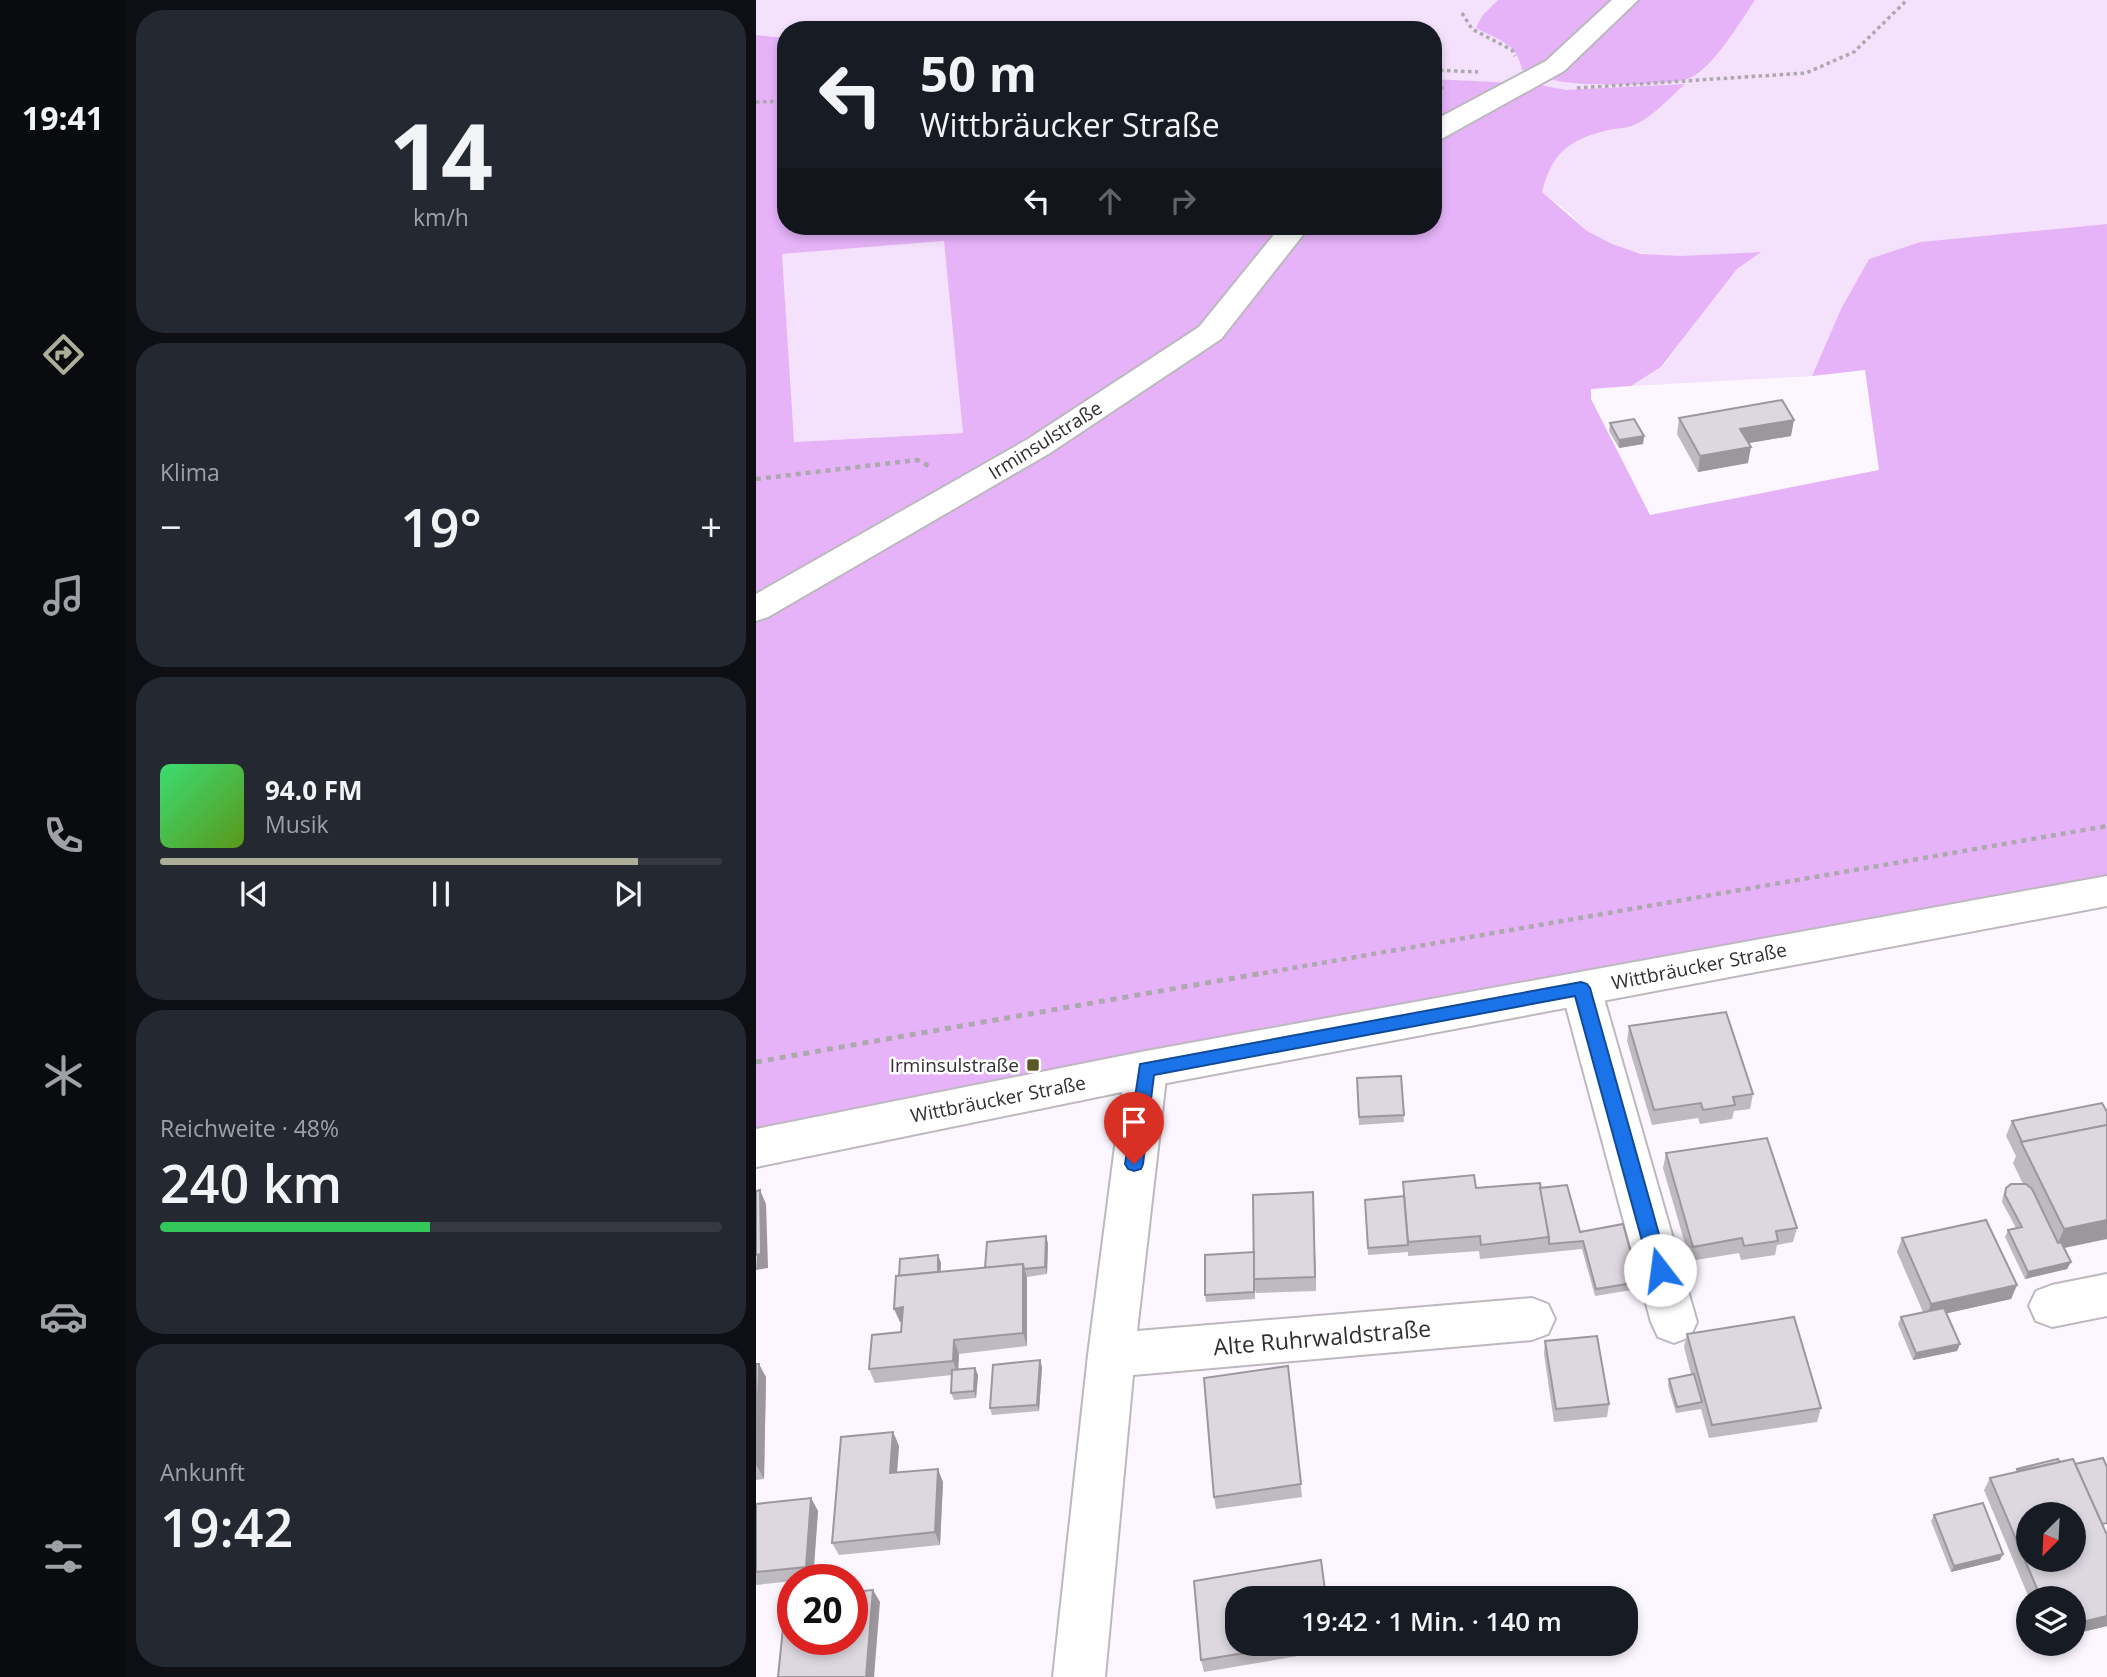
<!DOCTYPE html>
<html lang="de">
<head>
<meta charset="utf-8">
<style>
  body { margin:0; font-family:"Open Sans",sans-serif; background:#242831; color:#f1f3f6; height:100vh; display:flex; flex-direction:column; font-size:26px; white-space:nowrap }
  * { box-sizing:border-box; margin:0 }
  p { font-size:23px; color:#9ea1a6 }
  .icon { flex:none; width:38px; height:38px; fill:none; stroke:currentColor; stroke-width:2; stroke-linecap:round; stroke-linejoin:round }
  .map { position:relative; flex:1; overflow:hidden }
  .details { display:flex; flex-direction:column; gap:10px; padding:10px; background:#0d0f14; width:630px }
  .details>* { flex:none }
  .guide { position:absolute; left:21px; top:21px; width:665px; height:214px; border-radius:28px; box-shadow:0 4px 10px #0003; background:#171b24; color:#f1f3f6; overflow:hidden }
  .needle { width:46px; rotate:204deg }
  .buttons { position:absolute; left:1260px; top:1502px; display:grid; gap:14px }
  .buttons a { display:grid; place-items:center; width:70px; height:70px; border-radius:50%; background:#171b24; box-shadow:0 4px 10px #0003; font-size:35px }
  .speed { position:absolute; left:21px; top:1564px; display:flex; gap:14px; font-size:35px; font-weight:700; text-align:center }
  .speed>* { display:grid; place-content:center; width:91px; height:91px; border-radius:50%; background:#171b24; box-shadow:0 4px 10px #0003; line-height:1 }
  .speed .limit { border:10px solid #d22; background:#fff; color:#111 }
  .pin { position:absolute; display:grid; place-items:center; width:60px; height:60px; color:#fff; margin:-72px -30px; border-radius:50% 50% 50% 0; rotate:-45deg; box-shadow:0 0 7px #0007 }
  .pin .icon { rotate:45deg }
  .me { position:absolute; width:77px; margin:-38px; rotate:345deg; stroke-linejoin:round; filter:drop-shadow(0 0 5px #0008) }
  .turn { display:flex; align-items:center; gap:24px; height:147px; padding:0 28px; font-size:32px }
  .turn .icon { width:91px; height:91px; stroke-width:2.5 }
  .turn b { display:block; font-size:49px; line-height:60px }
  .lanes { display:flex; align-items:center; height:66px; padding:0 28px; background:#0003; justify-content:center; gap:35px; direction:ltr }
  .lanes .off { opacity:.35 }
  .big { font-size:52px; font-weight:600; line-height:1.1 }
  .details .tile { flex:1; display:flex; flex-direction:column; justify-content:center; gap:10px; min-width:0; padding:0 24px; border-radius:28px; background:#242831 }
  .details .dial { align-items:center; gap:0 }
  .dial b { font-size:91px; line-height:1 }
  .song { display:flex; align-items:center; gap:21px }
  .cover { width:84px; height:84px; border-radius:10px; background:linear-gradient(135deg,hsl(140 70% 55%),hsl(90 70% 35%)) }
  .played { height:7px; border-radius:4px; background:linear-gradient(90deg,#adad98 85%,#363941 85%) }
  .keys { display:flex; justify-content:space-around; direction:ltr }
  .heat { display:flex; justify-content:space-between; align-items:center; font-size:38px; direction:ltr }
  .charge { height:10px; border-radius:5px; background:linear-gradient(90deg,#34c759 48%,#363941 0) }
  .trip { position:absolute; left:469px; top:1586px; width:413px; height:70px; border-radius:28px; background:#171b24; box-shadow:0 4px 10px #0003; font-weight:600; line-height:70px; text-align:center }
  main { display:flex; flex:1; min-height:0 }
  .menu { display:flex; flex-direction:column; width:126px; justify-content:space-around; align-items:center; background:#090b0e; color:#9ea1a6 }
  .menu .icon { width:49px; height:49px }
  .menu .selected { color:#adad98 }
  .menu b { font-size:32px; color:#f1f3f6 }
  .map>svg:first-child { display:block }
  .green { fill:#f4e1fb }
  .forest { fill:#e6b3f9; fill-rule:evenodd }
  .lines { fill:none; stroke-linecap:round; stroke-linejoin:round }
  .minor-casing { stroke:#bdb8bf; stroke-width:4 }
  .major-casing { stroke:#bdb8bf; stroke-width:4 }
  .path-far2 { stroke:#ada8ae; stroke-width:3.5; stroke-dasharray:3.5 3.5; stroke-linecap:butt }
  .path-far1 { stroke:#ada8ae; stroke-width:4.5; stroke-dasharray:5 5; stroke-linecap:butt }
  .path { stroke:#ada8ae; stroke-width:5; stroke-dasharray:6 6; stroke-linecap:butt }
  .minor { fill:#fff; fill-rule:evenodd }
  .major { fill:#fff; fill-rule:evenodd }
  .wall { fill:#bebac1 }
  .shaded-wall { fill:#9b979d }
  .building { fill:#ddd8e0; stroke:#9b979d; stroke-width:2; fill-rule:evenodd }
  .route { fill:#1a73e8; stroke:#114b97; stroke-width:2 }
  .poi-dot { fill:#5a5825; stroke:#fff; stroke-width:2.5 }
  .labels { text-anchor:middle; dominant-baseline:central; stroke-width:5; stroke-linejoin:round; paint-order:stroke }
  .street-label { font-size:19px; fill:#312f32; stroke:#fff }
  .poi-label { font-size:19px; fill:#312f32; stroke:#fff; text-anchor:end }
  .near-street-label { font-size:23px; fill:#312f32; stroke:#fff }
</style>
</head>
<body>
<main>
<nav class="menu">
<b>19:41</b>
<svg class="icon selected" aria-label="directions" viewBox="0 0 24 24"><path d="M12 3l9 9-9 9-9-9zM9 14v-3h6M13 9l2 2-2 2"/></svg>
<svg class="icon" aria-label="music" viewBox="0 0 24 24"><path d="M9 18V5l10-2v13"/><circle cx="6" cy="18" r="3"/><circle cx="16" cy="16" r="3"/></svg>
<svg class="icon" aria-label="phone" viewBox="0 0 24 24"><path d="M5 4h4l2 5-3 2q2 4 5 5l2-3 5 2v4C11 20 4 13 5 4z"/></svg>
<svg class="icon" aria-label="climate" viewBox="0 0 24 24"><path d="M12 3v18M4 7l16 10M4 17L20 7"/></svg>
<svg class="icon" aria-label="car" viewBox="0 0 24 24"><path d="M5 17H2v-5l4-1 3-4h7l3 4 3 1v5h-3M9 17h6M6 11h13"/><circle cx="7" cy="17" r="2"/><circle cx="17" cy="17" r="2"/></svg>
<svg class="icon" aria-label="filters" viewBox="0 0 24 24"><path d="M4 7h16M4 17h16"/><circle cx="9" cy="7" r="2"/><circle cx="15" cy="17" r="2"/></svg>
</nav>
<section class="details">
<div class="tile dial"><b>14</b><p>km/h</p></div>
<div class="tile"><p>Klima</p>
<div class="heat"><a>−</a><b class="big">19°</b><a>+</a></div>
</div>
<div class="tile">
<div class="song"><i class="cover"></i><div><b>94.0 FM</b><p>Musik</p></div></div>
<div class="played"></div>
<div class="keys"><svg class="icon" aria-label="previous" viewBox="0 0 24 24"><path d="M18 5L8 12l10 7zM5 5v14"/></svg><svg class="icon" aria-label="pause" viewBox="0 0 24 24"><path d="M8 5v14M16 5v14"/></svg><svg class="icon" aria-label="next" viewBox="0 0 24 24"><path d="M6 5l10 7-10 7zM19 5v14"/></svg></div>
</div>
<div class="tile"><p>Reichweite · 48%</p><b class="big">240 km</b><div class="charge"></div></div>
<div class="tile"><p>Ankunft</p><b class="big">19:42</b></div>
</section>
<div class="map">
<svg width="1351" height="1677" viewBox="0 0 1351 1677">
  <rect width="100%" height="100%" fill="#fcf6fe"/>
  <g class="green">
    <path d="M0 0H860L766 84 677 79V30H30V38L0 35Z"/>
    <path d="M878 0H1351V224L1164 242 1113 259 1085 309 1056 376 875 386 906 367 981 269 1003 252C947 255 880 267 831 231 824 226 819 218 812 212 804 205 795 199 786 193L779 84Z"/>
    <path d="M189 241 207 433 37 442 26 254Z"/>
  </g>
  <g class="forest">
    <path d="M742 0H860C842 16 788 75 766 70 761 42 743 41 720 28L726 16Z"/>
    <path d="M878 0H999C984 22 958 67 934 78 918 86 803 88 791 77Z"/>
    <path d="M0 35 30 38V226H677V79L779 84 810 90 929 84C913 98 897 117 878 125 870 129 860 128 852 130 812 140 796 153 786 192L831 231 856 244 885 254 925 256 1005 252 981 269 905 367 875 386 835 389V399L894 515 1123 470 1109 370 1056 376 1085 309 1113 259 1164 242 1351 224V891L0 1148ZM188 241 207 433 38 442 26 254Z"/>
  </g>
  <g class="lines">
    <g class="minor-casing">
      <g id="minor">
        <path d="M856 0H882L808 71 687 138 677 140V121L790 61Z"/>
        <path d="M525 226H554L465 339 294 453 12 617 0 621V594L272 439 443 327Z"/>
        <path d="M825 972 839 976 845 988 941 1322 934 1337 918 1343 902 1337 895 1322 805 988 811 976Z"/>
        <path d="M390 1051 405 1057 411 1069 381 1331 776 1298 792 1304 799 1319 792 1334 776 1340 377 1375 349 1677H297L332 1355 369 1069 375 1057Z"/>
        <path d="M1351 1274V1316L1296 1327 1280 1321 1273 1306 1280 1291 1296 1285Z"/>
      </g>
    </g>
    <g class="major-casing">
      <path id="major" d="M1351 876V906L390 1087 0 1167V1129L390 1051Z"/>
    </g>
    <g class="path-far2">
      <path d="M706 13 716 29 756 50 759 56"/>
      <path d="M677 70 722 72"/>
      <path d="M677 88H691"/>
      <path d="M821 88 1050 73 1098 52 1151 0"/>
      <path d="M0 102 30 101"/>
    </g>
    <g class="path-far1">
      <path d="M0 479 161 460 177 468"/>
      <path d="M497 975 1351 826"/>
    </g>
    <path class="path" d="M0 1062 507 973"/>
    <use href="#minor" class="minor"/>
    <use href="#major" class="major"/>
  </g>
  <g class="wall">
    <path d="M923 418 1035 436 992 443V463L942 472 921 434Z"/>
    <path d="M854 423 888 436 887 444 863 448 853 431Z"/>
    <path d="M873 1026 997 1094 994 1109 978 1111 976 1119 944 1124 942 1118 896 1125 871 1041Z"/>
    <path d="M645 1076 648 1122 603 1125 601 1078Z"/>
    <path d="M1346 1103 1308 1248 1315 1262 1311 1269 1269 1279 1249 1237 1252 1230 1260 1228 1246 1202 1247 1196 1250 1188 1267 1184 1257 1163 1260 1156 1250 1136 1256 1121Z"/>
    <path d="M910 1153 1041 1228 1037 1242 1021 1245 1019 1255 985 1260 983 1253 934 1261 907 1168Z"/>
    <path d="M647 1182 720 1188H784L824 1232 883 1282 882 1289 839 1296 826 1249 724 1259 723 1251 652 1256V1252L612 1255 609 1200 647 1196Z"/>
    <path d="M557 1192 560 1291 500 1293 499 1290V1299L450 1302 449 1295 498 1252Z"/>
    <path d="M290 1236 292 1244 291 1274 271 1277V1346L203 1354 202 1370 219 1368 222 1375 220 1398 198 1400 195 1393 196 1375 119 1383 113 1369 145 1332 146 1322H144L143 1276 182 1255 185 1263 184 1272 229 1268Z"/>
    <path d="M1146 1238 1261 1285 1255 1299 1191 1313 1204 1344 1201 1351 1157 1360 1142 1324 1145 1317 1167 1312 1141 1252Z"/>
    <path d="M931 1334 1065 1408 1061 1422 953 1438 945 1409 920 1413 912 1386 913 1379 935 1374 928 1347Z"/>
    <path d="M789 1341 853 1404 851 1417 798 1422 788 1354Z"/>
    <path d="M284 1360 286 1367 283 1411 236 1415 234 1408Z"/>
    <path d="M0 1364 10 1377 8 1479 0 1480Z"/>
    <path d="M532 1366 546 1497 460 1509 458 1497Z"/>
    <path d="M137 1432 143 1446 141 1472 187 1482 184 1545 83 1555 76 1543Z"/>
    <path d="M1261 1469 1349 1529 1351 1535V1626L1318 1634V1598H1273L1228 1490 1234 1478 1260 1472Z"/>
    <path d="M55 1498 62 1511 57 1579 37 1580V1581L0 1585V1504Z"/>
    <path d="M1178 1515 1244 1560 1195 1572 1175 1521Z"/>
    <path d="M481 1643H576L577 1650 448 1672 445 1660Z"/>
  </g>
  <g class="shaded-wall">
    <path d="M1038 420 1035 436 982 445 984 429Z"/>
    <path d="M888 436 887 444 863 448V440Z"/>
    <path d="M995 447 992 463 942 472 944 456Z"/>
    <path d="M4 1190 10 1204 12 1268 0 1270Z"/>
    <path d="M557 1192 558 1207 560 1291 559 1277Z"/>
    <path d="M1351 1220V1239L1299 1250 1308 1229Z"/>
    <path d="M290 1236 292 1244 291 1274 289 1267Z"/>
    <path d="M182 1255 185 1263 184 1287 182 1280Z"/>
    <path d="M1315 1262 1311 1269 1269 1279 1272 1272Z"/>
    <path d="M267 1264 271 1278V1346L267 1333Z"/>
    <path d="M1261 1285 1255 1299 1170 1318 1175 1304Z"/>
    <path d="M147 1307 152 1321 144 1322 138 1309Z"/>
    <path d="M198 1340 203 1354 202 1375 197 1361Z"/>
    <path d="M1204 1344 1201 1351 1157 1360 1160 1353Z"/>
    <path d="M284 1360 286 1367 283 1411 281 1405Z"/>
    <path d="M3 1364 10 1377 8 1479 1 1466Z"/>
    <path d="M219 1368 222 1375 220 1398 218 1391Z"/>
    <path d="M137 1432 143 1446 140 1486 134 1473Z"/>
    <path d="M182 1469 187 1482 184 1545 179 1532Z"/>
    <path d="M55 1498 62 1511 57 1579 50 1567Z"/>
    <path d="M1247 1554 1244 1560 1195 1572 1198 1566Z"/>
    <path d="M117 1590 124 1602 118 1677H110Z"/>
    <path d="M1351 1616V1626L1318 1634V1624Z"/>
  </g>
  <g class="building">
    <path d="M1026 400 1038 420 984 429 995 447 944 456 923 418Z"/>
    <path d="M878 419 888 436 863 440 854 423Z"/>
    <path d="M970 1012 997 1094 977 1097 979 1105 947 1110 945 1103 898 1110 873 1026Z"/>
    <path d="M645 1076 648 1115 603 1117 601 1078Z"/>
    <path d="M1346 1103 1351 1112V1125L1266 1142 1256 1121Z"/>
    <path d="M1351 1125V1220L1308 1229 1265 1142Z"/>
    <path d="M1011 1138 1041 1228 1020 1231 1022 1241 988 1246 986 1238 937 1247 910 1153Z"/>
    <path d="M718 1175 720 1188 784 1183 793 1237 725 1245 724 1236 652 1242 647 1182Z"/>
    <path d="M1255 1184H1270L1276 1189 1302 1243 1305 1242 1315 1262 1272 1272 1252 1230 1266 1227 1249 1195 1250 1188Z"/>
    <path d="M811 1185 824 1232 867 1224 883 1282 840 1289 827 1241 793 1244V1237L784 1188Z"/>
    <path d="M4 1190 5 1254 0 1255V1191Z"/>
    <path d="M557 1192 559 1277 498 1279 497 1195Z"/>
    <path d="M648 1196 652 1245 612 1248 609 1200Z"/>
    <path d="M1230 1220 1261 1285 1175 1304 1146 1238Z"/>
    <path d="M290 1236 289 1267 268 1269 267 1264 229 1268 231 1242Z"/>
    <path d="M498 1252V1292L449 1295V1255Z"/>
    <path d="M182 1255V1272L143 1276 144 1259Z"/>
    <path d="M267 1264V1333L198 1340 197 1361 113 1369 116 1335 145 1332 147 1307 138 1309 140 1276Z"/>
    <path d="M1188 1308 1204 1344 1160 1353 1145 1317Z"/>
    <path d="M1038 1317 1065 1408 956 1425 931 1334Z"/>
    <path d="M841 1336 853 1404 800 1409 789 1341Z"/>
    <path d="M284 1360 281 1405 234 1408 237 1365Z"/>
    <path d="M0 1364H3L0 1466Z"/>
    <path d="M532 1366 545 1484 458 1497 448 1378Z"/>
    <path d="M219 1368 218 1391 195 1393 196 1370Z"/>
    <path d="M938 1374 946 1402 921 1407 913 1379Z"/>
    <path d="M137 1432 134 1473 182 1469 179 1532 76 1543 85 1437Z"/>
    <path d="M1347 1458 1351 1467V1523L1346 1524 1319 1464Z"/>
    <path d="M1302 1459 1304 1462 1262 1471 1261 1469Z"/>
    <path d="M1317 1459 1351 1535V1616L1318 1624V1598H1285L1234 1478ZM1272 1514H1318V1559H1272Z"/>
    <path d="M55 1498 50 1567 0 1572V1504Z"/>
    <path d="M1227 1503 1247 1554 1198 1566 1178 1515Z"/>
    <path d="M565 1560 570 1598H481V1643H549L445 1660 438 1581Z"/>
    <path d="M117 1590 110 1677H22L30 1599 37 1598V1640H96V1592Z"/>
  </g>
  <path class="route" d="M825 982 831 984 834 988 913 1270 911 1276 904 1279 897 1276 894 1270 819 996 398 1075 387 1164 385 1169 378 1171 372 1169 369 1164 384 1064Z"/>
  <rect class="poi-dot" x="270" y="1058" width="14" height="14" rx="3.5"/>
  <g class="labels">
    <g class="street-label">
      <text transform="translate(289 440) rotate(-32)">Irminsulstraße</text>
      <text transform="translate(943 966) rotate(-11)">Wittbräucker Straße</text>
      <text transform="translate(242 1099) rotate(-11)">Wittbräucker Straße</text>
    </g>
    <g class="poi-label">
      <text x="263" y="1065">Irminsulstraße</text>
    </g>
    <g class="near-street-label">
      <text transform="translate(566 1337) rotate(-5)">Alte Ruhrwaldstraße</text>
    </g>
  </g>
</svg>
<div class="buttons">
<a><svg class="needle" viewBox="-14 -14 28 28"><path d="M0-13l5 13h-10z" fill="#e53935"/><path d="M0 13l5-13h-10z" fill="#9ea1a6"/></svg></a>
<a><svg class="icon" aria-label="layers" viewBox="0 0 24 24"><path d="M12 4l9 5-9 5-9-5zM3 14l9 5 9-5"/></svg></a>
</div>
<div class="speed"><div class="limit">20</div></div>
<div class="pin" style="left:378px;top:1164px;background:#d93025"><svg class="icon" aria-label="arrive" viewBox="0 0 24 24"><path d="M6 21V4h12l-3 4 3 4H6"/></svg></div>
<svg class="me" style="left:904px;top:1270px" viewBox="-20 -20 40 40"><circle r="19" fill="#fff"/><path d="M0-13L10 11 0 6-10 11z" fill="#1a73e8"/></svg>
<div class="trip">19:42 · 1 Min. · 140 m</div>
<div class="guide">
<div class="turn"><svg class="icon" aria-label="left" viewBox="0 0 24 24"><path d="M17 20v-9H6M10 6l-5 5 5 5"/></svg><div><b>50 m</b>Wittbräucker Straße</div></div>
<div class="lanes"><svg class="icon" aria-label="left" viewBox="0 0 24 24"><path d="M17 20v-9H6M10 6l-5 5 5 5"/></svg><svg class="icon off" aria-label="ahead" viewBox="0 0 24 24"><path d="M12 20V5M6 11l6-6 6 6"/></svg><svg class="icon off" aria-label="right" viewBox="0 0 24 24"><path d="M7 20v-9h11M14 6l5 5-5 5"/></svg></div>
</div>
</div>
</main>
</body>
</html>
